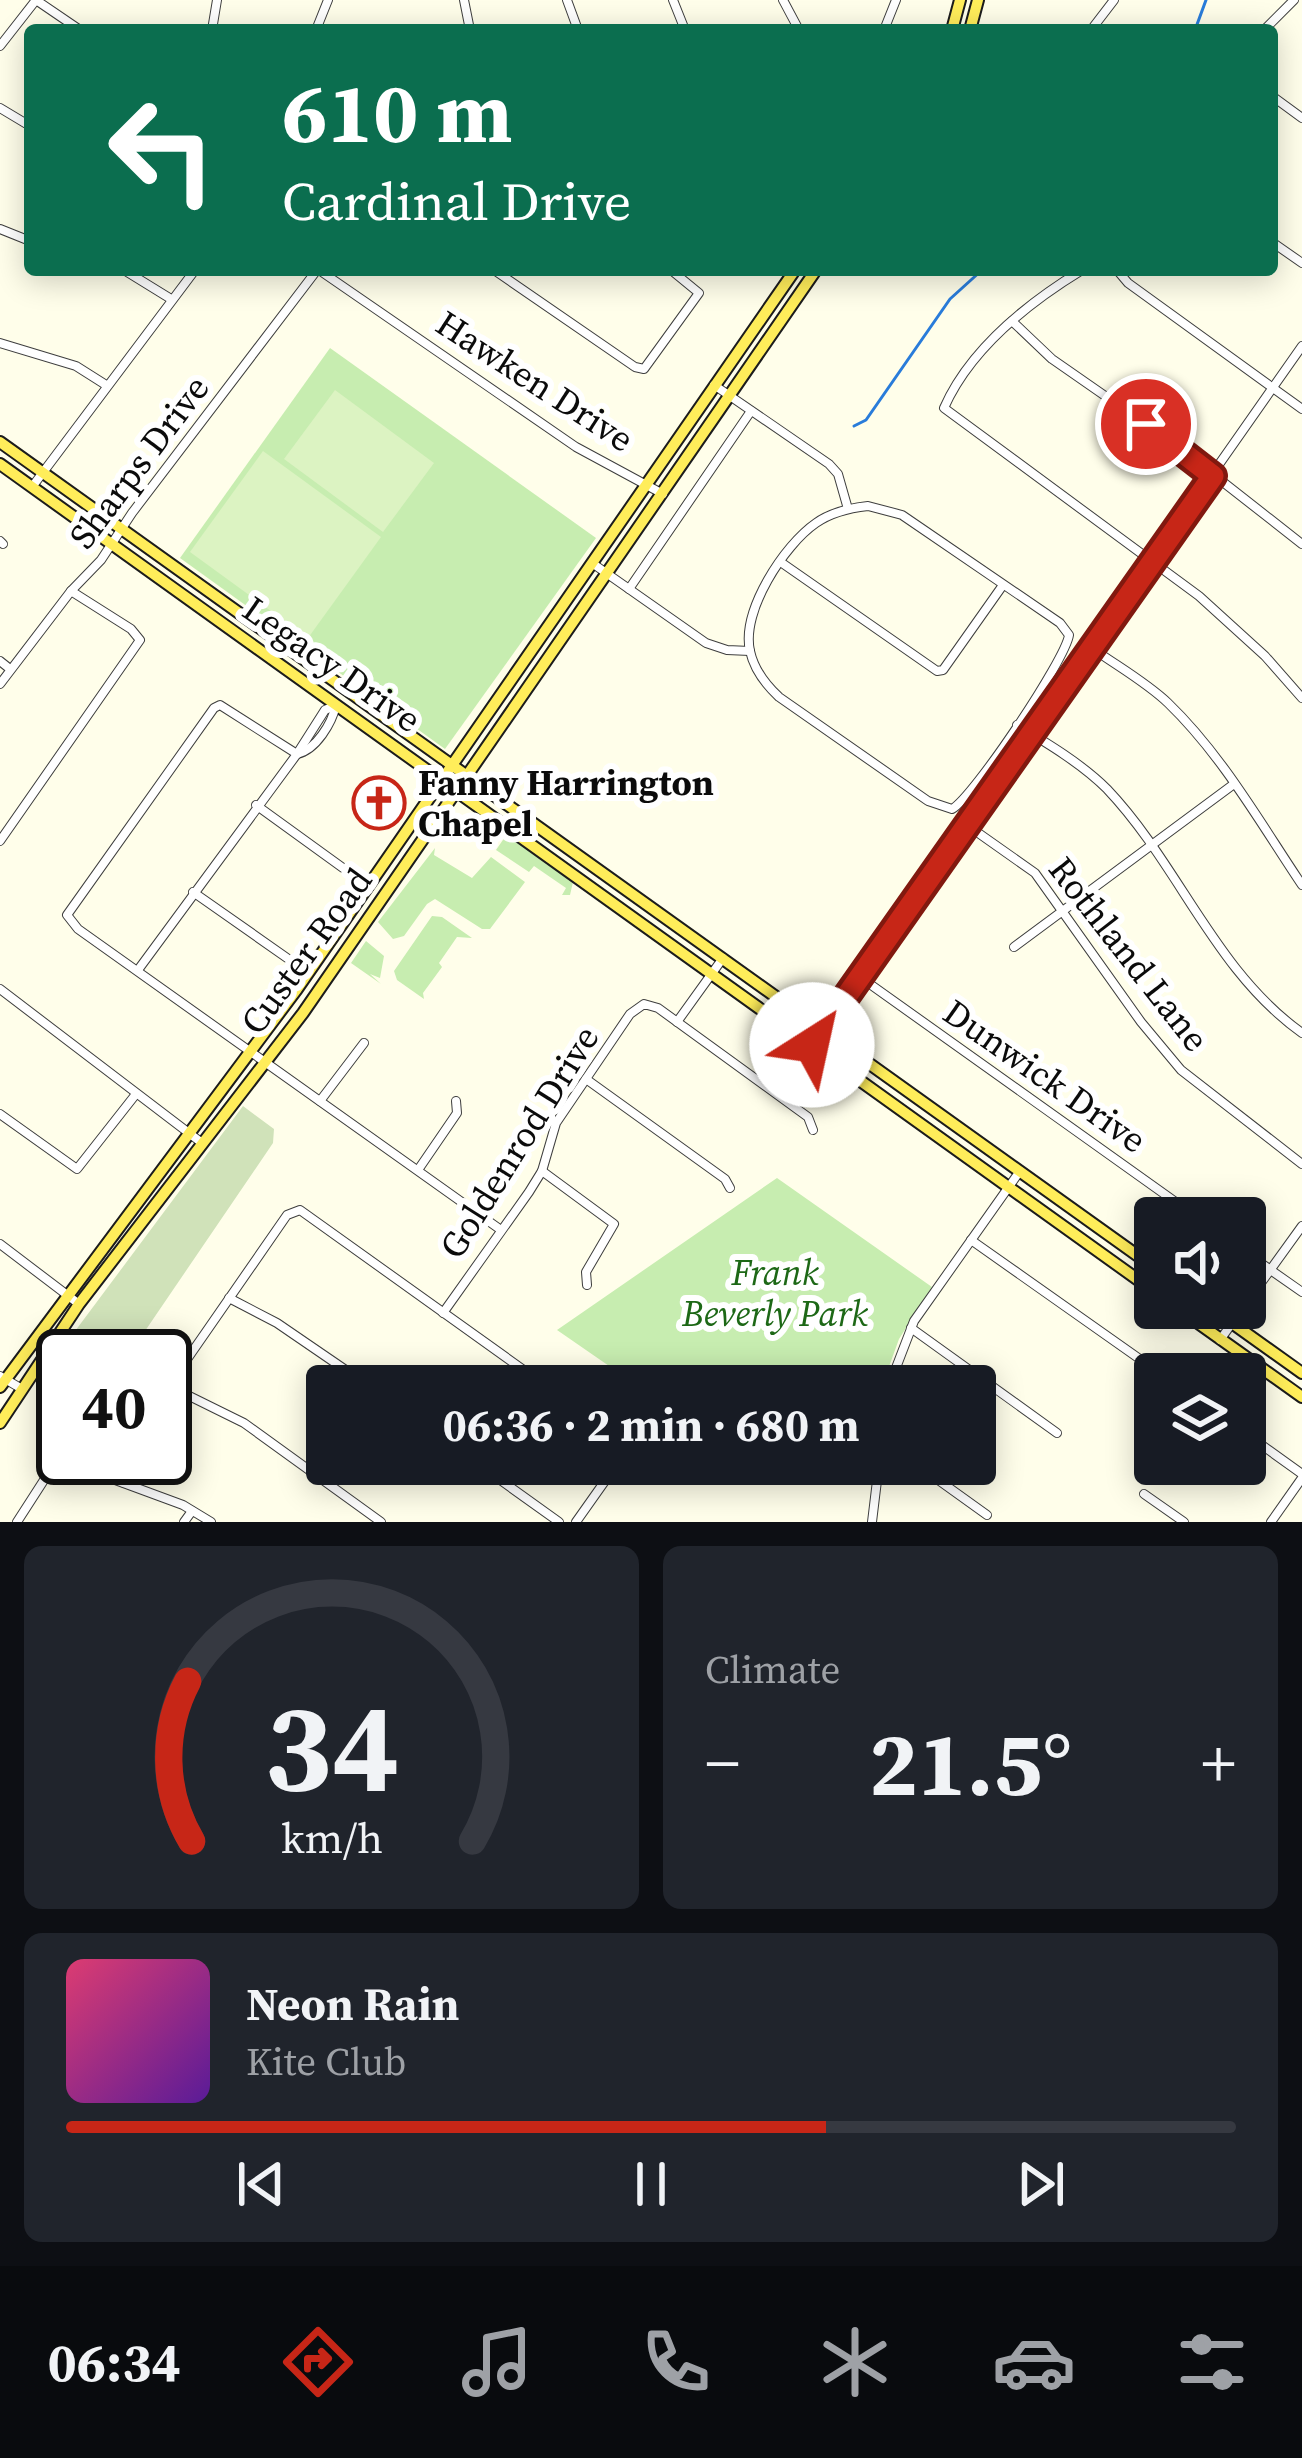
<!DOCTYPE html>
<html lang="en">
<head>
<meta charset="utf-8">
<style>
  body { margin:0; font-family:"Source Serif 4",serif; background:#20242c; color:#f1f3f6; height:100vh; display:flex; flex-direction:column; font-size:45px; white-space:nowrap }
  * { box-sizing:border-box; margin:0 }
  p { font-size:39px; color:#9ea1a6 }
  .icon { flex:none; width:66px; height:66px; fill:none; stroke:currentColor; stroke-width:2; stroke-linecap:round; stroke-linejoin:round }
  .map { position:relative; height:1522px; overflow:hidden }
  .sheet { display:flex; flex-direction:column; gap:24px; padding:24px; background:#0d0f14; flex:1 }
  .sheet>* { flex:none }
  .guide { position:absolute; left:24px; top:24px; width:1254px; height:252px; border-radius:12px; box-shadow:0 6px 30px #0003; background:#0b6e4f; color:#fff; overflow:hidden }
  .controls { position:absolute; left:1134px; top:1197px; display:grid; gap:24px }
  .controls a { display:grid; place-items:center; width:132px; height:132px; border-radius:12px; background:#171b24; box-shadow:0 6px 30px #0003; font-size:60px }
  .speed { position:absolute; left:36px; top:1329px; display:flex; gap:24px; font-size:60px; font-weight:700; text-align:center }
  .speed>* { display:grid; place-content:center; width:156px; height:156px; border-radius:50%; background:#171b24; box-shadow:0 6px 30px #0003; line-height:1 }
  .speed .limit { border:6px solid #111; border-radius:18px; background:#fff; color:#111 }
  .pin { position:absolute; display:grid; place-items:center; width:102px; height:102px; color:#fff; margin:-51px; border:6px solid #fff; border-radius:50%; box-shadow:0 3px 12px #0007 }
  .me { position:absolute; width:132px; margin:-66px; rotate:35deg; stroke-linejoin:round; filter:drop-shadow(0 0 9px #0008) }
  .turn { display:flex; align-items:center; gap:42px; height:252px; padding:0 60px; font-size:54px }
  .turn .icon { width:156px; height:156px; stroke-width:2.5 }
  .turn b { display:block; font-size:84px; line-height:102px }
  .big { font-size:90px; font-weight:700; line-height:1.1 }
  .sheet .tile { flex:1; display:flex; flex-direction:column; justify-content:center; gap:18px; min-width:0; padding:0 42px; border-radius:18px; background:#20242c }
  .sheet .dial { align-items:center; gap:0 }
  .dial svg { height:312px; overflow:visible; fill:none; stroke:#363941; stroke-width:7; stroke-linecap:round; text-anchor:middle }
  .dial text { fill:#f1f3f6; stroke:none }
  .song { display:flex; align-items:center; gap:36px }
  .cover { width:144px; height:144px; border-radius:18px; background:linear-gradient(135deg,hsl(340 70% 55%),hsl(270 70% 35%)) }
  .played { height:12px; border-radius:6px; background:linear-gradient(90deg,#c72617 65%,#363941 65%) }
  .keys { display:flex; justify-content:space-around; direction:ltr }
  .heat { display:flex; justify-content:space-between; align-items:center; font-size:66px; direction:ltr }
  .sheet .tiles { flex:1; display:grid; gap:24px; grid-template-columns:1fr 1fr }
  .tile:last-child { grid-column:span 2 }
  .trip { position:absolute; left:306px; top:1365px; width:690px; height:120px; border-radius:12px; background:#171b24; box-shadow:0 6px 30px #0003; font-weight:700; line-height:120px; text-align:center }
  .tab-bar { display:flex; height:192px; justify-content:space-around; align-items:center; background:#090b0e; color:#9ea1a6 }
  .tab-bar .icon { width:84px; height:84px }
  .tab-bar .current { color:#c72617 }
  .tab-bar b { font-size:54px; color:#f1f3f6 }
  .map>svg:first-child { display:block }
  .green { fill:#c7edb0 }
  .cemetery { fill:#d0e2b9 }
  .pitch { fill:#dcf3c2 }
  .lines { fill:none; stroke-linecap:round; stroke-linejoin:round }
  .stream { stroke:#297cda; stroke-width:3 }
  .minor-casing { stroke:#3e3e3e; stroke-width:10 }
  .major-casing { stroke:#1c1c1c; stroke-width:14 }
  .minor { stroke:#fff; stroke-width:8 }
  .major { stroke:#ffed5a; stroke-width:10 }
  .route-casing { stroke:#81190f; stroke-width:30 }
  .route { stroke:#c72617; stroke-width:21 }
  .labels { text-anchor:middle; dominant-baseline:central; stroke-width:12; stroke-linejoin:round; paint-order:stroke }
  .street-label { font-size:36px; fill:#0b0b0b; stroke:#fff }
  .poi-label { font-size:36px; font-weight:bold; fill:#0b0b0b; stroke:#fff; text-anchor:start }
  .park-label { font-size:36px; font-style:italic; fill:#1d6816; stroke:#fff }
</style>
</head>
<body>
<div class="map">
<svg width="1302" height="1522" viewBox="0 0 1302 1522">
  <rect width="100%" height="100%" fill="#fffeea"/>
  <g class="green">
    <path d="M330 348 596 538 445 749 180 558Z"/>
    <path d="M507 834 573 882 570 895H562L566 888 534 866 529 872 496 850Z"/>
    <path d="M435 848 434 855 472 878 491 857 525 882 490 929H482L435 899 427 904 404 936 393 939 378 922Z"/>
    <path d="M432 916 442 917 472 938 457 937 439 963 442 967 423 993 424 999 397 980 394 971Z"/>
    <path d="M366 941 384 956 380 978 370 974 381 984 351 963Z"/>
    <path d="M777 1178 932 1287 899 1339 882 1386H638L557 1330Z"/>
  </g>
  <path class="cemetery" d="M243 1106 274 1129 273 1143 128 1356H63V1387L46 1373 49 1366Z"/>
  <g class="pitch">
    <path d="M335 390 434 463 383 532 284 459Z"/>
    <path d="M263 451 381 537 308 638 190 552Z"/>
  </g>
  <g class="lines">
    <g class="stream">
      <path d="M1195 30 1206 0"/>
      <path d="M854 426 866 420 950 299 982 270"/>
    </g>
    <g class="minor-casing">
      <g id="minor">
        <path d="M36 0 80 30"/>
        <path d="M464 0 470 30"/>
        <path d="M567 0 578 30"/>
        <path d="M673 0 685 30"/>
        <path d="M783 0 799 30"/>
        <path d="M212 30 217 0"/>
        <path d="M316 30 328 0"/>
        <path d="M884 30 896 0"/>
        <path d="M1091 30 1114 0"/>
        <path d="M1264 30 1294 0"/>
        <path d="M0 46 36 0"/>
        <path d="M1272 96 1302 118"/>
        <path d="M0 108 30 126"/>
        <path d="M0 229 30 241"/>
        <path d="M1272 242 1302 263"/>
        <path d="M124 270 171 299"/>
        <path d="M319 270 576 447 663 494"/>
        <path d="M494 270 635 367 644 369 699 293 671 270"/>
        <path d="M1082 270C1028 303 970 349 944 408L1199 596 1265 656 1302 698"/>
        <path d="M1117 270 1128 283 1302 409"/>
        <path d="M1012 321 1052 359 1177 446 1302 544"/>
        <path d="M0 343 76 366 106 385"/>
        <path d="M714 385 829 464 838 474 848 509"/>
        <path d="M32 487 195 270"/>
        <path d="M868 506 902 515 1060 623 1069 635C1066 659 973 798 952 809L928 801 779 697C766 685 754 669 750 651 741 611 784 545 816 523 830 513 850 508 868 506Z"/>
        <path d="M0 541 3 544"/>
        <path d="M592 563 706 643 727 650 750 651"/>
        <path d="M782 563 937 671 943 670 1003 585"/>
        <path d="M629 589 751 411"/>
        <path d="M1092 648C1117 666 1146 682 1168 703 1222 755 1261 824 1302 885"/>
        <path d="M0 661 10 669"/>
        <path d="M0 684 71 591 101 560 132 513 317 270"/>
        <path d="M1017 725C1047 743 1082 764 1107 789 1180 866 1214 970 1302 1033"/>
        <path d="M297 754 220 705 214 708 67 915 78 929 501 1230"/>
        <path d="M297 754C316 750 332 723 336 705"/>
        <path d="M256 805 343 868"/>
        <path d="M967 825 1035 873 1141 1022 1181 1070 1302 1164"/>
        <path d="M0 841 140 640 131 629 71 591"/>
        <path d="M193 892 287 958"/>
        <path d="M1014 947 1234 784"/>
        <path d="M138 970 297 754 325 710 336 705"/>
        <path d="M860 977 1198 1218"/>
        <path d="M0 989 202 1143"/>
        <path d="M677 1022 723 958"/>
        <path d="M812 1045 1302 346"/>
        <path d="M586 1079 725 1179 730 1188"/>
        <path d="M320 1101 364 1043"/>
        <path d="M0 1114 77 1169 136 1094"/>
        <path d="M418 1170 457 1113 456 1101"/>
        <path d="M542 1171 614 1224 586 1272 587 1285"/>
        <path d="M971 1240 1161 1374"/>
        <path d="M0 1244 79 1304"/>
        <path d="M1245 1252 1302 1292"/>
        <path d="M229 1298 277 1323 369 1386"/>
        <path d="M1245 1305 1302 1226"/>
        <path d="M443 1313 529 1192 542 1171 556 1123 630 1014 644 1004 658 1008 808 1117 813 1130"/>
        <path d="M911 1328 1057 1433"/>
        <path d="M1220 1340 1243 1308"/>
        <path d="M0 1376 22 1389"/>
        <path d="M169 1386 244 1423 381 1522"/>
        <path d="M889 1386 914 1321 1020 1171"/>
        <path d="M165 1391 287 1215 300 1210 546 1386"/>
        <path d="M1245 1433 1302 1474"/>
        <path d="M478 1464 559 1522"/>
        <path d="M916 1464 987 1515"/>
        <path d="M124 1483 131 1458"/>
        <path d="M1144 1494 1184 1522"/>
        <path d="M17 1522 55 1463 61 1460 183 1505 211 1522"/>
        <path d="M184 1522 192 1511"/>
        <path d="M576 1522 617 1464"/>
        <path d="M872 1522 879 1464"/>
        <path d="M1271 1522 1302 1478"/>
      </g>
    </g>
    <g class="major-casing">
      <g id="major">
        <path d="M952 30 960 0"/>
        <path d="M970 30 978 0"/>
        <path d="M0 442 1155 1268"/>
        <path d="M0 464 1155 1292"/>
        <path d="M1177 1308 1302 1397"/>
        <path d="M1211 1308 1302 1373"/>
        <path d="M0 1387 297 989 795 270"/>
        <path d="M0 1423 79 1304 303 1013 816 270"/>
      </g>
    </g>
    <use href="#minor" class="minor"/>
    <use href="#major" class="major"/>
  </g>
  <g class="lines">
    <g class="route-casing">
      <path id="route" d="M812 1045 1213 476 1146 424"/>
    </g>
    <use href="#route" class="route"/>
  </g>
  <defs>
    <g id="church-ring" transform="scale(2.7)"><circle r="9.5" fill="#fff" stroke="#c72617" stroke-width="1.5"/><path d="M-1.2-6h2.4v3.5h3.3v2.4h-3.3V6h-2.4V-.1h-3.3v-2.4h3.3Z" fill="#c72617"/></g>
  </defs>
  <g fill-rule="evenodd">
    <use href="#church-ring" x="379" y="803"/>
  </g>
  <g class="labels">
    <g class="street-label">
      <text transform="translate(535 381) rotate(33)">Hawken Drive</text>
      <text transform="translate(139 462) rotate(-53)">Sharps Drive</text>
      <text transform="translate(332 664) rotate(35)">Legacy Drive</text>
      <text transform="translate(306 951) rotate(-54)">Custer Road</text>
      <text transform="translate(1129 954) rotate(52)">Rothland Lane</text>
      <text transform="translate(1045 1076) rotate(35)">Dunwick Drive</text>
      <text transform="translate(519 1142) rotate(-58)">Goldenrod Drive</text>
    </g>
    <g class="poi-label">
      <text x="418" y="782">Fanny Harrington<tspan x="418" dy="41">Chapel</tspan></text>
    </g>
    <g class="park-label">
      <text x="775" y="1272">Frank<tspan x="775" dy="41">Beverly Park</tspan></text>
    </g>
  </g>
</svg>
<div class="controls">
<a><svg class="icon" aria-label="sound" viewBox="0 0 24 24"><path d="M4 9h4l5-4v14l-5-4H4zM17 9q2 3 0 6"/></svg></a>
<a><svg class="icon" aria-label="layers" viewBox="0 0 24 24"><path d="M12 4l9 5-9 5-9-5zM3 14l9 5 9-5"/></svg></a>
</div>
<div class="speed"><div class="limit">40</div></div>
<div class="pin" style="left:1146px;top:424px;background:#d93025"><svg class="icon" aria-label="arrive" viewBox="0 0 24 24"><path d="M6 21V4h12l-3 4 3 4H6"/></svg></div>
<svg class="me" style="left:812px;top:1045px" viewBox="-20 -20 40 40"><circle r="19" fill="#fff"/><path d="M0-13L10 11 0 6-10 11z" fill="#c72617"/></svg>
<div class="trip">06:36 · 2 min · 680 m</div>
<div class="guide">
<div class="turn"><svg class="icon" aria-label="left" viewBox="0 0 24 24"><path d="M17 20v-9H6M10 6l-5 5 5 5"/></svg><div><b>610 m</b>Cardinal Drive</div></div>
</div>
</div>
<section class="sheet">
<div class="tiles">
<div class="tile dial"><svg viewBox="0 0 100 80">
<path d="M14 69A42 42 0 1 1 86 69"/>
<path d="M14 69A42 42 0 0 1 13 28" stroke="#c72617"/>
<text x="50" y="56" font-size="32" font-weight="700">34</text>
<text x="50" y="72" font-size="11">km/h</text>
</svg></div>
<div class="tile"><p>Climate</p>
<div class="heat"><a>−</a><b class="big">21.5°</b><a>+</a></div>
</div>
<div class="tile">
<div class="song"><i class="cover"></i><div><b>Neon Rain</b><p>Kite Club</p></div></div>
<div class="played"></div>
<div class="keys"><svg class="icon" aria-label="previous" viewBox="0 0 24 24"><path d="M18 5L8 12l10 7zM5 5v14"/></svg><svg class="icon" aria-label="pause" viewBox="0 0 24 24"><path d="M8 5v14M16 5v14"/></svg><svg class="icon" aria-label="next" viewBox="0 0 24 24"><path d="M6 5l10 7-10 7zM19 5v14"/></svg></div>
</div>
</div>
</section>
<nav class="tab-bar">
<b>06:34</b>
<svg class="icon current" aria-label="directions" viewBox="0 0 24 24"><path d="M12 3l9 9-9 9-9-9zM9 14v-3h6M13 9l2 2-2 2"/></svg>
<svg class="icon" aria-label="music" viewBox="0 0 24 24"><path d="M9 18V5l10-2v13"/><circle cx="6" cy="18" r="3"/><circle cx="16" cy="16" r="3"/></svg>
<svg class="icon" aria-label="phone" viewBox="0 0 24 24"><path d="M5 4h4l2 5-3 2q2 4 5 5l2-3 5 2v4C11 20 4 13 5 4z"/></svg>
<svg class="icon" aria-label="climate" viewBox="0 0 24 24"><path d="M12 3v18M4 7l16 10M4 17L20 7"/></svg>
<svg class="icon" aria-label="car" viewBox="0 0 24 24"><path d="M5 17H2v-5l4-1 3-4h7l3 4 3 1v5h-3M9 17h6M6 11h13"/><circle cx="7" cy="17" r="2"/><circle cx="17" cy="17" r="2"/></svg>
<svg class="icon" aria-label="filters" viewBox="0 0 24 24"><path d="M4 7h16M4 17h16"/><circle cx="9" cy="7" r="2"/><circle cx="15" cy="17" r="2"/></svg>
</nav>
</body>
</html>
